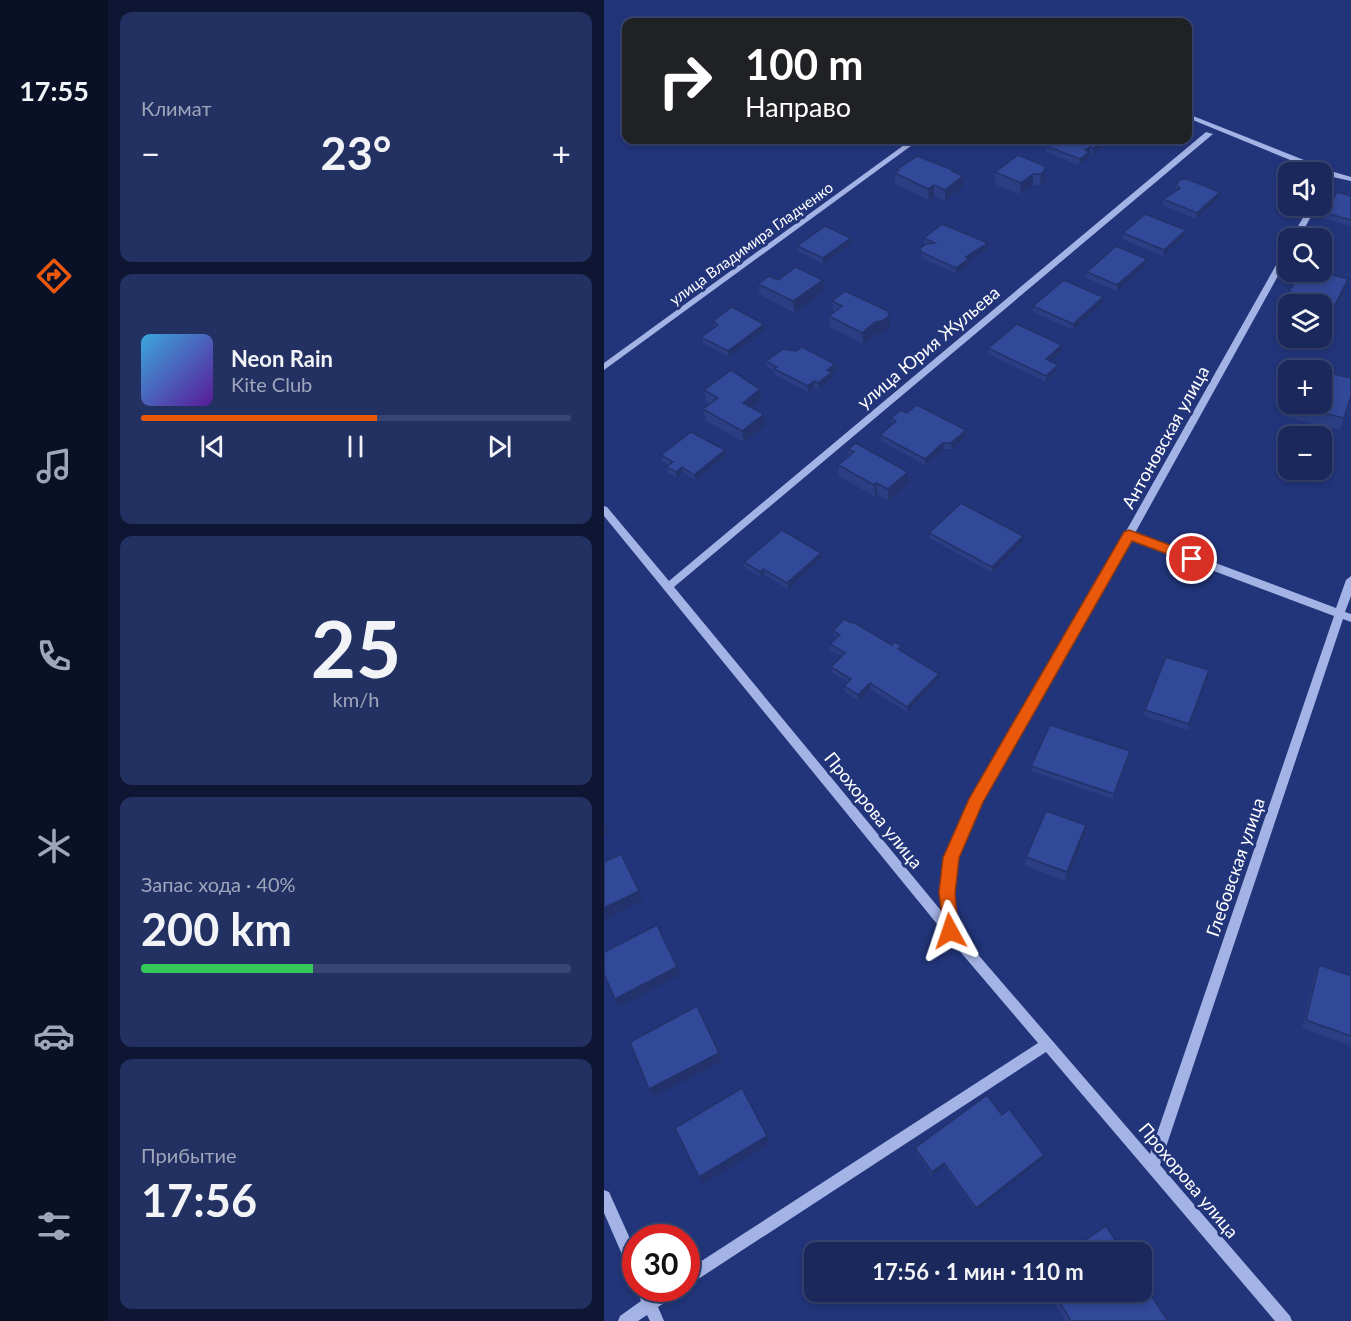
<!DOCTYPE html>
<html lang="ru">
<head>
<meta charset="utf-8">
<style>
  body { margin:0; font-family:Lato,sans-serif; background:#233062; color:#f1f3f6; height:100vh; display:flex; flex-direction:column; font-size:22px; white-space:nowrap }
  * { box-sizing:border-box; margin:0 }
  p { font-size:20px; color:#9fa6bb }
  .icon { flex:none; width:33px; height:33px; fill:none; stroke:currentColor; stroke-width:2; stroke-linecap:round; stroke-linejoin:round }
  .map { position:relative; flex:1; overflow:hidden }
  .drawer { display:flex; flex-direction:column; gap:12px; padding:12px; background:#0e1633; width:496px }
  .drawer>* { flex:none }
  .top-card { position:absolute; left:18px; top:18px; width:570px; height:126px; border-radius:12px; box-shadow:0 3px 9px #0003,0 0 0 2px #384472; background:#202124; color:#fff; overflow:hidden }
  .buttons { position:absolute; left:674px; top:162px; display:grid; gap:12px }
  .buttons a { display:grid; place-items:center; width:54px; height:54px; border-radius:12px; background:#1a285c; box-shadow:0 3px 9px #0003,0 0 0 2px #384472; font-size:30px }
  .speed { position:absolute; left:18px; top:1224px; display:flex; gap:12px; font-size:30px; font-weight:700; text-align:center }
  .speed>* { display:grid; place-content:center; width:78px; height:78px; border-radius:50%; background:#1a285c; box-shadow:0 3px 9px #0003,0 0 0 2px #384472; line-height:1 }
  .speed .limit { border:9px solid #d22; background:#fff; color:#111 }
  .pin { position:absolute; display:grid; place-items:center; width:51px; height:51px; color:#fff; margin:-26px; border:3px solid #fff; border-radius:50%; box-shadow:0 2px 6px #0007 }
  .me { position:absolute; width:66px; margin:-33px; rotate:355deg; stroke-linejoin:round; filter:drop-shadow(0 0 4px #0008) }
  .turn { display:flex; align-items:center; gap:21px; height:126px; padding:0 24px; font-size:27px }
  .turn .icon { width:78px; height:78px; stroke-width:2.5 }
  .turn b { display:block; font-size:42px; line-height:51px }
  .big { font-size:45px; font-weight:700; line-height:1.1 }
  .drawer .card { flex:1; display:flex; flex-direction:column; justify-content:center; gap:9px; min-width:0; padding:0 21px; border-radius:12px; background:#233062 }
  .drawer .dial { align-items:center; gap:0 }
  .dial b { font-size:78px; line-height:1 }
  .song { display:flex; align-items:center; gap:18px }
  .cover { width:72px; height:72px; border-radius:9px; background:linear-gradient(135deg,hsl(200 70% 55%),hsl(270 70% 35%)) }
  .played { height:6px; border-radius:3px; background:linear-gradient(90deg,#ea580c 55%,#384472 55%) }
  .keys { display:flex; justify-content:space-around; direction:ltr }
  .heat { display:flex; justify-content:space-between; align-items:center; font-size:33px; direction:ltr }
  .charge { height:9px; border-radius:4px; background:linear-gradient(90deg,#34c759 40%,#384472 0) }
  .trip { position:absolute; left:200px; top:1242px; width:348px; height:60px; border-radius:12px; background:#1a285c; box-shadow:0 3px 9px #0003,0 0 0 2px #384472; font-weight:700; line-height:60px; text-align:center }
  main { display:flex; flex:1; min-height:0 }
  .tabs { display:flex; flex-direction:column; width:108px; justify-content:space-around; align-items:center; background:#0a1025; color:#9fa6bb }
  .tabs .icon { width:42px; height:42px }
  .tabs .on { color:#ea580c }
  .tabs b { font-size:27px; color:#f1f3f6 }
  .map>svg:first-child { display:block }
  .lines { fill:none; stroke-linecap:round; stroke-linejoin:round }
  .minor { fill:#a4b3e5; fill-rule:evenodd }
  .wall { fill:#2b3e83 }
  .shaded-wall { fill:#23326a }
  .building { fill:#324898; stroke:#23326a; stroke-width:1.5 }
  .route { fill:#ea580c; stroke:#983908; stroke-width:1.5 }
  .labels { text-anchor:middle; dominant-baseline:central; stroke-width:6; stroke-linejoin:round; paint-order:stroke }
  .far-street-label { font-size:15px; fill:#fff; stroke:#22357a }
  .street-label { font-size:18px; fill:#fff; stroke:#22357a }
</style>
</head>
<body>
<main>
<nav class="tabs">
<b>17:55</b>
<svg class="icon on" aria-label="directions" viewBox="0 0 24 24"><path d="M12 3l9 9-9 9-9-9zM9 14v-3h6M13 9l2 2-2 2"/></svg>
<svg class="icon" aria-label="music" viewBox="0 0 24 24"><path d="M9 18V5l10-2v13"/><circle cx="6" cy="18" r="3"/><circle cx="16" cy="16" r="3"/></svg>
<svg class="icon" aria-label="phone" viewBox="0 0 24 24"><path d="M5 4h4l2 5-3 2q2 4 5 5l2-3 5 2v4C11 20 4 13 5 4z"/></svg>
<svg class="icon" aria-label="climate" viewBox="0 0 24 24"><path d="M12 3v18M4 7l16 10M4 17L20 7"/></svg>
<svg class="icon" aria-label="car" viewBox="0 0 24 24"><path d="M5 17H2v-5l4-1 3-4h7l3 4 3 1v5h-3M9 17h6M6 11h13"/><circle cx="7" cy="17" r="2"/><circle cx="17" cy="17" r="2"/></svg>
<svg class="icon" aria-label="filters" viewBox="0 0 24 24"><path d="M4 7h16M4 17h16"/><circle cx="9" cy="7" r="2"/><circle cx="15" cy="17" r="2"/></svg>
</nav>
<section class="drawer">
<div class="card"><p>Климат</p>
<div class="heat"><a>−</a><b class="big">23°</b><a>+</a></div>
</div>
<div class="card">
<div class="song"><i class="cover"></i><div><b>Neon Rain</b><p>Kite Club</p></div></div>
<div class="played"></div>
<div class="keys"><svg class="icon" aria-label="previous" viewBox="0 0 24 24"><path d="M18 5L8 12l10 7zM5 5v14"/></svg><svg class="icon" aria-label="pause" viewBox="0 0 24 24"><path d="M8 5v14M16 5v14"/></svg><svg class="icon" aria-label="next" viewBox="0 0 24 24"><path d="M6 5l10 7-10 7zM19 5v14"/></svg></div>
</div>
<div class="card dial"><b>25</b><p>km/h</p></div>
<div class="card"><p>Запас хода · 40%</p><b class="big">200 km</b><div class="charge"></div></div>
<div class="card"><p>Прибытие</p><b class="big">17:56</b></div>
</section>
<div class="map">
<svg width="747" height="1321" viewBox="0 0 747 1321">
  <rect width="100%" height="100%" fill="#22357a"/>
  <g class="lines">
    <g class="minor">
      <path d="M584 114 730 172 747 177V181L729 177 720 194H717V185L723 175 584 118Z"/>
      <path d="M602 132 609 134 70 587 339 913 337 893 341 858 369 796 521 533 680 251 684 249V258L531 533 732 608 742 580 747 576V596L741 612 747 614V622L739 619 556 1165 686 1316 688 1321H671L442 1052 82 1287V1271L434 1043 342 935 0 516V506L3 507 65 581ZM527 540 730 616 546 1154 352 929 349 893 353 858 378 801Z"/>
      <path d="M307 140H315L0 370V363Z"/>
      <path d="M706 206H713L695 238H687Z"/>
      <path d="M0 1190 5 1192 32 1252V1277L27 1275 0 1213Z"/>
      <path d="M32 1288H47L49 1294 57 1288H77L75 1293 54 1307 60 1321H46L43 1315 34 1321H14L16 1316 37 1301Z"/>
    </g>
  </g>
  <g class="wall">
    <path d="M442 146 498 147 489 154 485 153V158L475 165 442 152Z"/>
    <path d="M293 169 349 172 359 176V187L341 201 330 196 325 200 291 184V173L293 171Z"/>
    <path d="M441 170V181L436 185H429L416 194 391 184V172Z"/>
    <path d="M572 184 616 192 615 198 592 219 558 205 559 199 572 191 571 190Z"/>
    <path d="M747 196V226L721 219 722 213Z"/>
    <path d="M582 230 581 236 559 256 518 239 519 233Z"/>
    <path d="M247 238V244L219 264 194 251 193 246Z"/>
    <path d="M320 238 384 243V249L365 261V264L352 274 318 258 316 248 321 244H320Z"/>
    <path d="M543 259 542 265 513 291 482 278 483 272Z"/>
    <path d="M174 280 220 291 191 313 156 295 154 284Z"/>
    <path d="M743 285 730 311 717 308V304H706L684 298 685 292Z"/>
    <path d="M228 301 286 327 279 333 272 334 259 344 226 327 225 316 230 313Z"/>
    <path d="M499 303 469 330 429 312V306Z"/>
    <path d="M109 321 161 330 125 357 99 343 97 337 110 328Z"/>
    <path d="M384 348 458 351 446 361 454 365 453 371 442 382 384 354Z"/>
    <path d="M162 361 232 370 228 373 229 378 215 389 210 387 204 392 171 375V371L163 367Z"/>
    <path d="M156 389 158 401 149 408 160 414 162 425 140 442 102 421 99 409 106 404 102 402 100 390Z"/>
    <path d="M747 396 736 430 678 416 681 404Z"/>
    <path d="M302 413 362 436 348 449H340L321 465 277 441 276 435 288 425 287 424V418Z"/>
    <path d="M244 449 305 483 284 501 273 494 271 497 235 476 234 465 245 456Z"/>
    <path d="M57 455 122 456 92 480 79 473 73 478 64 473 62 467 65 465 58 461Z"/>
    <path d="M325 533 419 536V542L388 573 326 538Z"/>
    <path d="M218 558 184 589 160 575 157 577 141 568 140 562Z"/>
    <path d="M229 631 298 651 335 679 303 712 266 689 255 701 241 692 240 686 244 682 228 672 227 667 238 656 226 650V644L232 638 230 636Z"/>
    <path d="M605 670 584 730 540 716 541 710Z"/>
    <path d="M525 756 509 799 427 771V766Z"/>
    <path d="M482 825 481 835 462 881 421 866 422 857Z"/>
    <path d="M715 965 747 976V1046L698 1028 711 974Z"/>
    <path d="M398 1115 440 1155V1158L372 1211 340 1166 328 1176 312 1152 311 1148Z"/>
    <path d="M444 1292H537L564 1321H462Z"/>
  </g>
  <g class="shaded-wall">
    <path d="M498 141V147L489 154V149Z"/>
    <path d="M486 147 485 158 475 165 476 159 481 150Z"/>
    <path d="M441 170V181L436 185 437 174Z"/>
    <path d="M429 174V185L416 194 417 183Z"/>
    <path d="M359 176V187L341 201V190Z"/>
    <path d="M330 185V196L325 200 324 189Z"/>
    <path d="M616 192 615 198 592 219 593 213Z"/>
    <path d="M582 230 581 236 559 256 560 250Z"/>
    <path d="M247 238V244L219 264V258Z"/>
    <path d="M384 243V249L365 261V264L352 274V268L362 257Z"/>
    <path d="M543 259 542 265 513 291V285Z"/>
    <path d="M744 279 743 285 730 311 731 305Z"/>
    <path d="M219 280 220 291 191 313 189 301Z"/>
    <path d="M499 297V303L469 330V324Z"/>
    <path d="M285 316 286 327 279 333 272 334 259 344 258 333 271 322Z"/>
    <path d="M160 324 161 330 125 357 124 351Z"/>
    <path d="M458 345V351L442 365V359Z"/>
    <path d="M231 364 232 370 228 373 229 378 215 389 214 383 223 370Z"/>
    <path d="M454 365 453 371 442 382V376Z"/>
    <path d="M210 381V387L204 392V386Z"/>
    <path d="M156 389 158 401 141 414 139 403Z"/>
    <path d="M160 414 162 425 140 442 138 431Z"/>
    <path d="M362 430V436L348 449 347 443Z"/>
    <path d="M339 443 340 449 321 465V459Z"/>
    <path d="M121 450 122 456 92 480 90 475Z"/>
    <path d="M78 467 79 473 73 478 72 472Z"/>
    <path d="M304 472 305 483 284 501V489Z"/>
    <path d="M272 483 273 494 271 497 270 485Z"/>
    <path d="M419 536V542L388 573V567Z"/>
    <path d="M217 553 218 558 184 589 183 583Z"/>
    <path d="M159 569 160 575 157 577 156 572Z"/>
    <path d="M605 670 604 676 584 730 585 724Z"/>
    <path d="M335 674V679L303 712V707Z"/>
    <path d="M266 683V689L255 701 254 695Z"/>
    <path d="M526 751 525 756 509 799 510 794Z"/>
    <path d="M0 823 4 833 0 835Z"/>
    <path d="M482 825 481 835 462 881 463 872Z"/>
    <path d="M35 891 39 900 0 920V908Z"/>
    <path d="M73 967 76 975 15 1007 11 999Z"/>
    <path d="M115 1053 118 1061 50 1097 45 1089Z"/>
    <path d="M163 1136 166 1143 99 1184 95 1177Z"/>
    <path d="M440 1155V1158L372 1211V1208Z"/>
    <path d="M340 1163V1166L328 1176V1172Z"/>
  </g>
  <g class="building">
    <path d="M451 140H494L498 141 489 149 486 147 481 150 485 152 476 159 442 146Z"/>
    <path d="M414 155 441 166V170L437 174H429L417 183 391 172Z"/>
    <path d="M313 156 349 170 348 171 359 176 341 190 330 185 324 189 291 173 295 170 293 169Z"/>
    <path d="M577 179H583L616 192 593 213 559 199 576 188 572 184Z"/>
    <path d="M733 192 747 196V220L722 213Z"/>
    <path d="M541 214 582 230 560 250 519 233Z"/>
    <path d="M338 224 384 243 362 257 364 259 352 268 317 252 316 248 322 244 331 243 320 238Z"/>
    <path d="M221 226 247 238 219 258 193 246Z"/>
    <path d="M512 246 543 259 513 285 483 272Z"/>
    <path d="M192 267 219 280 189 301 154 284 165 276 174 280Z"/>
    <path d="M696 272H717L744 279 731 305 685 292Z"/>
    <path d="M460 280 499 297 469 324 429 306Z"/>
    <path d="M241 291 284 311 285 316 278 321 271 322 258 333 225 316 238 306 228 301Z"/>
    <path d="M128 307 160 324 124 351 97 337 114 325 109 321Z"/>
    <path d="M413 324 458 345 442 359 454 365 442 376 384 348Z"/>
    <path d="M198 347 231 364 223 370 228 372 214 383 210 381 204 386 170 369 173 367 162 361 179 349 192 351Z"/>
    <path d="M694 366 716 370H693Z"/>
    <path d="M127 370 156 389 139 403 160 414 138 431 99 409 114 398 100 390Z"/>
    <path d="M717 371 747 378V396L740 418 681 404 684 395V404H717Z"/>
    <path d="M313 405 362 430 347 443H339L321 459 276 435 292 421 287 418 297 410 302 413Z"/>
    <path d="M87 432 121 450 90 475 78 467 72 472 62 467 69 462 57 455Z"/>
    <path d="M252 443 304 472 284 489 272 483 270 485 234 465 250 452 244 449Z"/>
    <path d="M357 503 419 536 388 567 325 533Z"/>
    <path d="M178 530 217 553 183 583 159 569 156 572 140 562Z"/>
    <path d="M240 619 248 623 249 622 288 645 291 642 298 646 294 649 335 674 303 707 266 683 254 695 240 686 247 679 227 667 241 653 226 644 236 635 229 631Z"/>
    <path d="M562 657 605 670 585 724 541 710Z"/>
    <path d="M446 725 526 751 510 794 427 766Z"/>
    <path d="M442 811 482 825 463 872 422 857Z"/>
    <path d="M17 854 35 891 0 908V862Z"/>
    <path d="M53 925 73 967 11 999 0 974V952Z"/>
    <path d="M715 965 747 976V1036L702 1020Z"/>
    <path d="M93 1006 115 1053 45 1089 26 1042Z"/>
    <path d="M138 1088 163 1136 95 1177 71 1128Z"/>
    <path d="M383 1095 398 1115 405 1109 440 1155 372 1208 340 1163 328 1172 311 1148Z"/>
    <path d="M502 1226 519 1252H464Z"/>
    <path d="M537 1280 564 1321H467L449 1292H537Z"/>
  </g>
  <path class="route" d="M525 530 593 555 595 559 588 563 528 541 379 802 355 858 351 893 354 931 352 936 346 939 341 936 335 893 339 858 365 799 520 532Z"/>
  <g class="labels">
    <g class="far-street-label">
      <text transform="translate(147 243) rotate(-36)">улица Владимира Гладченко</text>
    </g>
    <g class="street-label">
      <text transform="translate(324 347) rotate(-40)">улица Юрия Жульева</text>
      <text transform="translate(561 437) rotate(-61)">Антоновская улица</text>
      <text transform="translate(270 810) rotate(51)">Прохорова улица</text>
      <text transform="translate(631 867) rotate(-71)">Глебовская улица</text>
      <text transform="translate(585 1180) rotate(50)">Прохорова улица</text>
    </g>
  </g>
</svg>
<div class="buttons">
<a><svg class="icon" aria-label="sound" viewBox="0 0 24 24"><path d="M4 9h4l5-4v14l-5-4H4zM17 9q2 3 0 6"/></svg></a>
<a><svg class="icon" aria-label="search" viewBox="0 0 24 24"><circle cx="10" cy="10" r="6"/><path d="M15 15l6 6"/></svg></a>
<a><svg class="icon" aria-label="layers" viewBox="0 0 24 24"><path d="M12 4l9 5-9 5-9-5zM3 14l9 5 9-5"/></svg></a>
<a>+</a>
<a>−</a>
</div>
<div class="speed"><div class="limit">30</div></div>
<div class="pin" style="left:588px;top:559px;background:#d93025"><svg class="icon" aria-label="arrive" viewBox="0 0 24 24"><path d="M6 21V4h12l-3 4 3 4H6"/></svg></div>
<svg class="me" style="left:346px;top:931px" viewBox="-20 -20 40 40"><path d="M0-17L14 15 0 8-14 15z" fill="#ea580c" stroke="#fff" stroke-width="4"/></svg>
<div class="trip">17:56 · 1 мин · 110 m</div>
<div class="top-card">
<div class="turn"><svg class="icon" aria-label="right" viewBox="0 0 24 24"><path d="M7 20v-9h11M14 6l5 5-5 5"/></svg><div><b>100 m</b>Направо</div></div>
</div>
</div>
</main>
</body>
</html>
